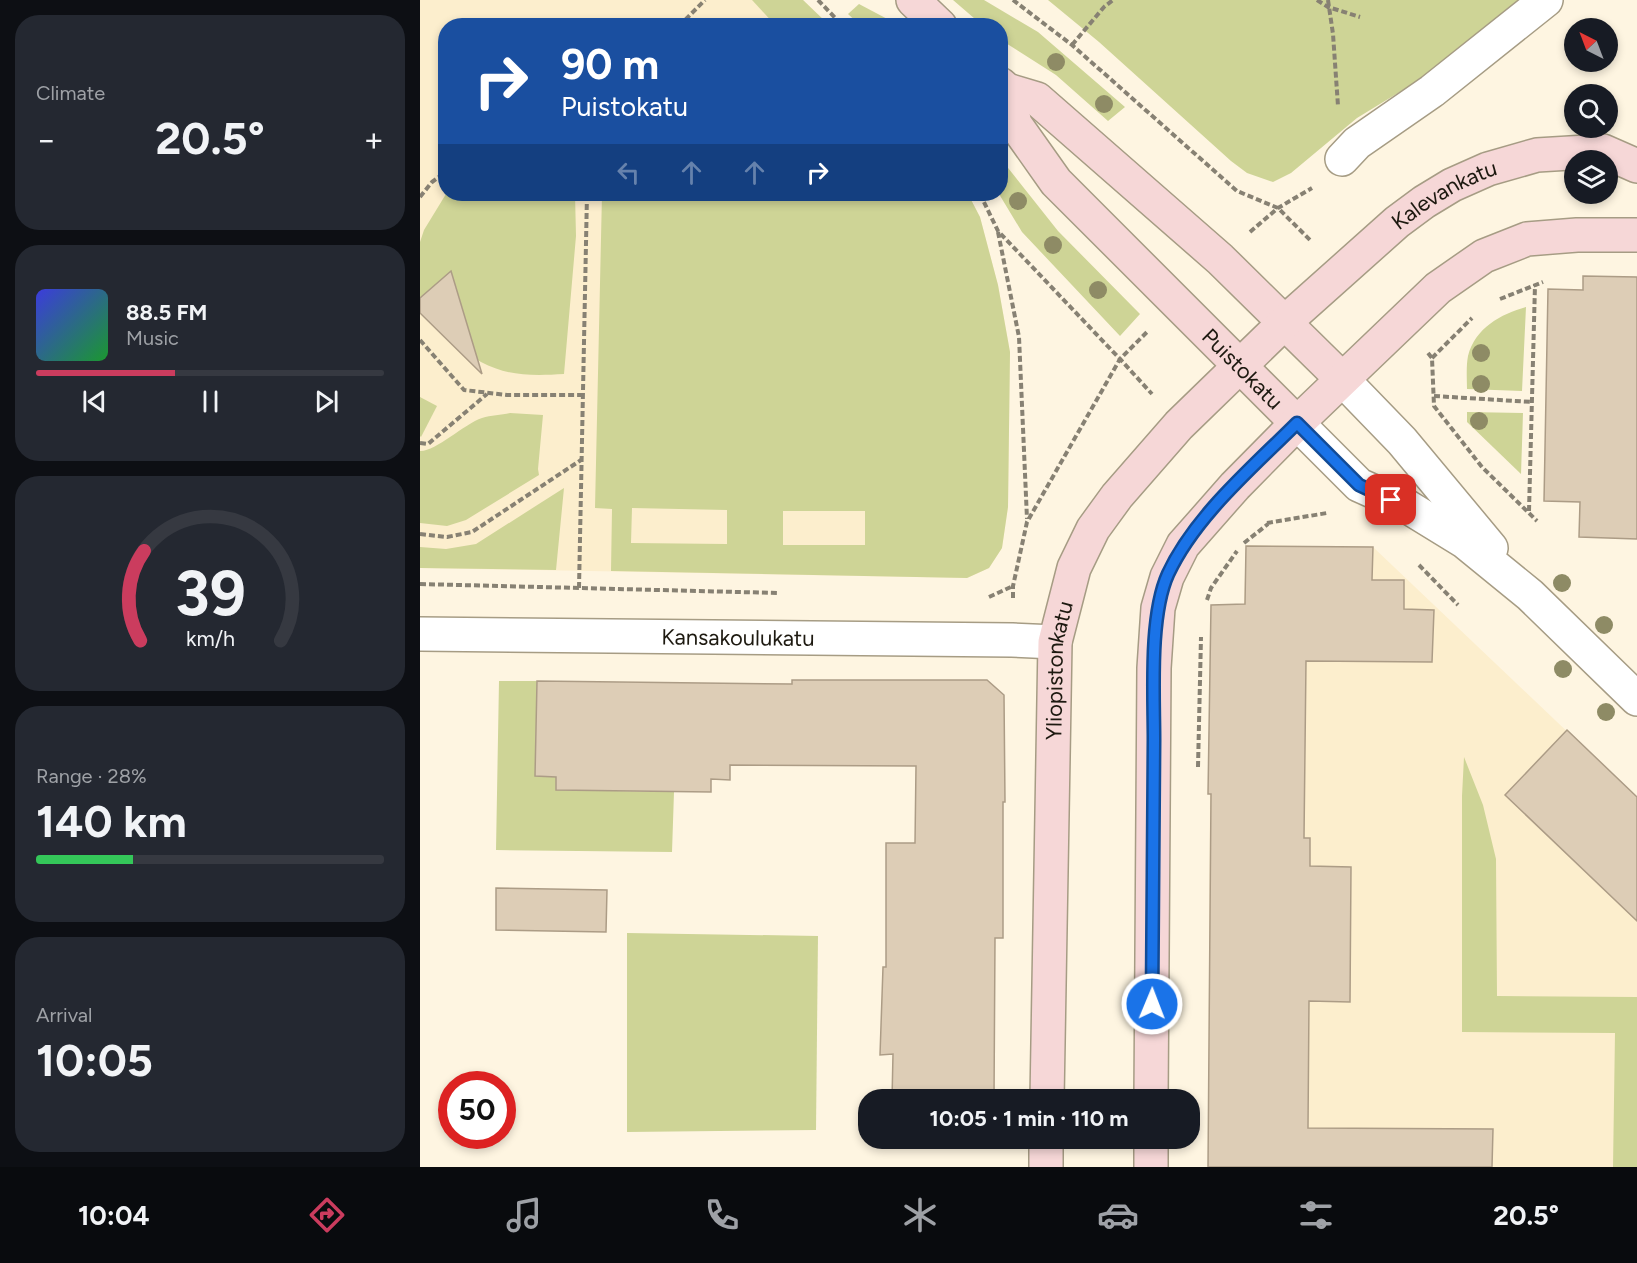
<!DOCTYPE html>
<html lang="en">
<head>
<meta charset="utf-8">
<style>
  body { margin:0; font-family:Figtree,sans-serif; background:#242831; color:#f1f3f6; height:100vh; display:flex; flex-direction:column; font-size:22px; white-space:nowrap }
  * { box-sizing:border-box; margin:0 }
  p { font-size:20px; color:#9ea1a6 }
  .icon { flex:none; width:33px; height:33px; fill:none; stroke:currentColor; stroke-width:2; stroke-linecap:round; stroke-linejoin:round }
  .map { position:relative; flex:1; overflow:hidden }
  .side { display:flex; flex-direction:column; gap:15px; padding:15px; background:#0d0f14; width:420px }
  .side>* { flex:none }
  .hud { position:absolute; left:18px; top:18px; width:570px; height:183px; border-radius:24px; box-shadow:0 3px 9px #0003; background:#1a4fa0; color:#fff; overflow:hidden }
  .needle { width:39px; rotate:318deg }
  .buttons { position:absolute; left:1144px; top:18px; display:grid; gap:12px }
  .buttons a { display:grid; place-items:center; width:54px; height:54px; border-radius:50%; background:#171b24; box-shadow:0 3px 9px #0003; font-size:30px }
  .speed { position:absolute; left:18px; top:1071px; display:flex; gap:12px; font-size:30px; font-weight:700; text-align:center }
  .speed>* { display:grid; place-content:center; width:78px; height:78px; border-radius:50%; background:#171b24; box-shadow:0 3px 9px #0003; line-height:1 }
  .speed .limit { border:9px solid #d22; background:#fff; color:#111 }
  .pin { position:absolute; display:grid; place-items:center; width:51px; height:51px; color:#fff; margin:-26px; border-radius:12px; box-shadow:0 3px 9px #0006 }
  .me { position:absolute; width:66px; margin:-33px; rotate:1deg; stroke-linejoin:round; filter:drop-shadow(0 0 4px #0008) }
  .turn { display:flex; align-items:center; gap:21px; height:126px; padding:0 24px; font-size:27px }
  .turn .icon { width:78px; height:78px; stroke-width:2.5 }
  .turn b { display:block; font-size:42px; line-height:51px }
  .lanes { display:flex; align-items:center; height:57px; padding:0 24px; background:#0003; justify-content:center; gap:30px; direction:ltr }
  .lanes .off { opacity:.35 }
  .big { font-size:45px; font-weight:700; line-height:1.1 }
  .side .tile { flex:1; display:flex; flex-direction:column; justify-content:center; gap:9px; min-width:0; padding:0 21px; border-radius:24px; background:#242831 }
  .side .dial { align-items:center; gap:0 }
  .dial svg { height:156px; overflow:visible; fill:none; stroke:#363941; stroke-width:7; stroke-linecap:round; text-anchor:middle }
  .dial text { fill:#f1f3f6; stroke:none }
  .song { display:flex; align-items:center; gap:18px }
  .cover { width:72px; height:72px; border-radius:9px; background:linear-gradient(135deg,hsl(240 70% 55%),hsl(130 70% 35%)) }
  .played { height:6px; border-radius:3px; background:linear-gradient(90deg,#cb3c5e 40%,#363941 40%) }
  .keys { display:flex; justify-content:space-around; direction:ltr }
  .heat { display:flex; justify-content:space-between; align-items:center; font-size:33px; direction:ltr }
  .charge { height:9px; border-radius:4px; background:linear-gradient(90deg,#34c759 28%,#363941 0) }
  .trip { position:absolute; left:438px; top:1089px; width:342px; height:60px; border-radius:24px; background:#171b24; box-shadow:0 3px 9px #0003; font-weight:700; line-height:60px; text-align:center }
  .tab-bar { display:flex; height:96px; justify-content:space-around; align-items:center; background:#090b0e; color:#9ea1a6 }
  .tab-bar .icon { width:42px; height:42px }
  .tab-bar .active { color:#cb3c5e }
  .tab-bar b { font-size:27px; color:#f1f3f6 }
  main { display:flex; flex:1; min-height:0 }
  .map>svg:first-child { display:block }
  .built { fill:#fceecd }
  .green { fill:#ced496; fill-rule:evenodd }
  .building { fill:#ddcdb6; stroke:#ac9c86; stroke-width:1.5 }
  .lines { fill:none; stroke-linecap:round; stroke-linejoin:round }
  .minor-casing { stroke:#a69c84; stroke-width:36 }
  .secondary-casing { stroke:#a69c84; stroke-width:36 }
  .path { stroke:#878173; stroke-width:4; stroke-dasharray:6 3; stroke-linecap:butt }
  .minor { stroke:#fff; stroke-width:33 }
  .secondary { stroke:#f6d7d7; stroke-width:33 }
  .tree { fill:#8e8b65 }
  .route-casing { stroke:#114b97; stroke-width:15 }
  .route { stroke:#1a73e8; stroke-width:10 }
  .labels { text-anchor:middle; dominant-baseline:central; stroke-width:5; stroke-linejoin:round; paint-order:stroke }
  .street-label { font-size:22px; fill:#1d1910; stroke:#fff }
</style>
</head>
<body>
<main>
<section class="side">
<div class="tile"><p>Climate</p>
<div class="heat"><a>−</a><b class="big">20.5°</b><a>+</a></div>
</div>
<div class="tile">
<div class="song"><i class="cover"></i><div><b>88.5 FM</b><p>Music</p></div></div>
<div class="played"></div>
<div class="keys"><svg class="icon" aria-label="previous" viewBox="0 0 24 24"><path d="M18 5L8 12l10 7zM5 5v14"/></svg><svg class="icon" aria-label="pause" viewBox="0 0 24 24"><path d="M8 5v14M16 5v14"/></svg><svg class="icon" aria-label="next" viewBox="0 0 24 24"><path d="M6 5l10 7-10 7zM19 5v14"/></svg></div>
</div>
<div class="tile dial"><svg viewBox="0 0 100 80">
<path d="M14 69A42 42 0 1 1 86 69"/>
<path d="M14 69A42 42 0 0 1 16 23" stroke="#cb3c5e"/>
<text x="50" y="56" font-size="32" font-weight="700">39</text>
<text x="50" y="72" font-size="11">km/h</text>
</svg></div>
<div class="tile"><p>Range · 28%</p><b class="big">140 km</b><div class="charge"></div></div>
<div class="tile"><p>Arrival</p><b class="big">10:05</b></div>
</section>
<div class="map">
<svg width="1217" height="1167" viewBox="0 0 1217 1167">
  <rect width="100%" height="100%" fill="#fef5e1"/>
  <g class="built">
    <path d="M0 0H383L409 25 26 26V194H548L560 217 578 285 590 352 588 507 582 548 569 568 547 578 0 568Z"/>
    <path d="M826 545 953 547 1217 798V1167H788L791 605 824 604Z"/>
  </g>
  <g class="green">
    <path d="M332 0H383L409 25H355Z"/>
    <path d="M533 0H564L618 32 705 107 688 121 636 75 581 40 580 26 562 25Z"/>
    <path d="M628 0H1102L1014 71 937 118 871 173 853 182 827 173 811 161 679 42Z"/>
    <path d="M439 4 473 22 477 25H440L428 14Z"/>
    <path d="M581 159 638 231 720 314 700 336 602 232 579 194H580Z"/>
    <path d="M26 194H155L156 236 144 374C95 377 69 374 31 340L49 331 36 287 26 276 0 298V242L4 230Z"/>
    <path d="M182 194H548L560 217 578 285 590 352 588 507 582 548 569 568 547 578 191 571 192 509 175 508ZM212 508 307 510V544L211 543ZM363 511H445V545H363Z"/>
    <path d="M1106 307 1102 391 1047 389C1047 379 1046 366 1048 356 1055 328 1081 314 1106 307Z"/>
    <path d="M0 397 17 406 1 437 0 436Z"/>
    <path d="M1047 412 1103 413 1101 474 1047 422Z"/>
    <path d="M90 413 123 415 118 469 119 475 46 520 27 526 0 523V451C15 452 44 424 62 418 71 415 81 415 90 413Z"/>
    <path d="M144 488 136 570 0 568V547L26 549 56 544Z"/>
    <path d="M79 681H117L115 776 136 777V790L254 792 252 852 76 850Z"/>
    <path d="M1044 757 1063 805 1076 859 1077 996 1217 997V1167H1193L1195 1033 1042 1032V796Z"/>
    <path d="M207 933 398 936 396 1130 207 1132Z"/>
  </g>
  <g class="building">
    <path d="M31 271 62 374 0 313V298Z"/>
    <path d="M1163 276 1217 277V539L1159 537 1160 502 1124 501 1128 289 1163 290Z"/>
    <path d="M826 546 953 547 952 580H984V609L1014 610 1012 662 886 661 884 838H890V866L931 867 930 1002 889 1001 888 1128 1073 1129 1072 1167H788L791 794H788L791 605 825 604Z"/>
    <path d="M372 680H567L584 695 585 802H583V938H575L574 1100H472L473 1054 460 1055 463 967H466V843H495L496 766 310 765V780L291 779V792L136 790V777L115 776 117 681 372 684Z"/>
    <path d="M1147 730 1217 797V921L1085 795Z"/>
    <path d="M76 888 187 890 186 932 76 930Z"/>
    <rect x="472" y="1138" width="102" height="6"/>
  </g>
  <g class="lines">
    <g class="minor-casing">
      <g id="minor">
        <path d="M922 159 937 143 1012 91 1126 0"/>
        <path d="M922 379 982 441 1071 548"/>
        <path d="M877 423 939 485 988 507 1045 542 1110 595 1217 699"/>
        <path id="s1" d="M0 634 592 640 635 642"/>
      </g>
    </g>
    <g class="secondary-casing">
      <g id="secondary">
        <path d="M493 0 520 26"/>
        <path d="M580 84 587 90 617 99 800 259 922 379"/>
        <path id="s2" d="M587 90 595 124 636 182 877 423"/>
        <path id="s3" d="M627 1100 635 642 654 568 673 529 697 496 759 425 865 322 977 222 1004 202 1032 185 1068 169 1117 155 1183 151 1217 166"/>
        <path d="M731 1100 734 668 738 608 747 577 763 545 815 486 877 423 1018 288 1064 256 1107 239 1157 235H1217"/>
        <path d="M626 1167V1138"/>
        <path d="M731 1167V1138"/>
      </g>
    </g>
    <g class="path">
      <path d="M398 0 423 26"/>
      <path d="M593 0 652 45 817 191 858 208 892 242"/>
      <path d="M897 0 908 7 940 17"/>
      <path d="M908 0 913 34 918 106"/>
      <path d="M259 26 285 0"/>
      <path d="M652 45 684 7 693 0"/>
      <path d="M560 194 578 231 700 359 732 394"/>
      <path d="M0 197 12 182 26 172"/>
      <path d="M578 232 599 337 607 519"/>
      <path d="M830 232 858 208 892 188"/>
      <path d="M1080 299 1123 282"/>
      <path d="M0 340 44 390 87 395H163"/>
      <path d="M1008 353 1012 358 1014 406 1062 467 1117 521"/>
      <path d="M1012 358 1052 318"/>
      <path d="M1014 396 1112 402"/>
      <path d="M0 443 8 444 67 394"/>
      <path d="M1109 511 1115 285"/>
      <path d="M847 523 907 513"/>
      <path d="M0 534 27 537 52 532 161 460"/>
      <path d="M824 543 848 524"/>
      <path d="M999 565 1038 605"/>
      <path d="M0 584 358 593"/>
      <path d="M159 588 167 194"/>
      <path d="M569 597 593 586"/>
      <path d="M593 598V586L607 522 700 359 728 331"/>
      <path d="M787 600 791 588 817 551"/>
      <path d="M778 767 781 637"/>
    </g>
    <use href="#minor" class="minor"/>
    <use href="#secondary" class="secondary"/>
  </g>
  <g class="tree">
    <circle cx="636" cy="62" r="9"/>
    <circle cx="684" cy="104" r="9"/>
    <circle cx="598" cy="201" r="9"/>
    <circle cx="633" cy="245" r="9"/>
    <circle cx="678" cy="290" r="9"/>
    <circle cx="1061" cy="353" r="9"/>
    <circle cx="1061" cy="384" r="9"/>
    <circle cx="1059" cy="421" r="9"/>
    <circle cx="1142" cy="583" r="9"/>
    <circle cx="1184" cy="625" r="9"/>
    <circle cx="1143" cy="669" r="9"/>
    <circle cx="1186" cy="712" r="9"/>
  </g>
  <g class="lines">
    <g class="route-casing">
      <path id="route" d="M732 1004C733 916 733 828 734 740 734 694 729 616 748 574 775 516 832 468 877 423L939 485 971 500"/>
    </g>
    <use href="#route" class="route"/>
  </g>
  <g class="labels">
    <g class="street-label">
      <text stroke="none"><textPath href="#s3" startOffset="1066">Kalevankatu</textPath></text>
      <text stroke="none"><textPath href="#s2" startOffset="370">Puistokatu</textPath></text>
      <text stroke="none"><textPath href="#s1" startOffset="318">Kansakoulukatu</textPath></text>
      <text stroke="none"><textPath href="#s3" startOffset="430">Yliopistonkatu</textPath></text>
    </g>
  </g>
</svg>
<div class="buttons">
<a><svg class="needle" viewBox="-14 -14 28 28"><path d="M0-13l5 13h-10z" fill="#e53935"/><path d="M0 13l5-13h-10z" fill="#9ea1a6"/></svg></a>
<a><svg class="icon" aria-label="search" viewBox="0 0 24 24"><circle cx="10" cy="10" r="6"/><path d="M15 15l6 6"/></svg></a>
<a><svg class="icon" aria-label="layers" viewBox="0 0 24 24"><path d="M12 4l9 5-9 5-9-5zM3 14l9 5 9-5"/></svg></a>
</div>
<div class="speed"><div class="limit">50</div></div>
<div class="pin" style="left:971px;top:500px;background:#d93025"><svg class="icon" aria-label="arrive" viewBox="0 0 24 24"><path d="M6 21V4h12l-3 4 3 4H6"/></svg></div>
<svg class="me" style="left:732px;top:1004px" viewBox="-20 -20 40 40"><circle r="17" fill="#1a73e8" stroke="#fff" stroke-width="3"/><path d="M0-11L8 9 0 5-8 9z" fill="#fff"/></svg>
<div class="trip">10:05 · 1 min · 110 m</div>
<div class="hud">
<div class="turn"><svg class="icon" aria-label="right" viewBox="0 0 24 24"><path d="M7 20v-9h11M14 6l5 5-5 5"/></svg><div><b>90 m</b>Puistokatu</div></div>
<div class="lanes"><svg class="icon off" aria-label="left" viewBox="0 0 24 24"><path d="M17 20v-9H6M10 6l-5 5 5 5"/></svg><svg class="icon off" aria-label="ahead" viewBox="0 0 24 24"><path d="M12 20V5M6 11l6-6 6 6"/></svg><svg class="icon off" aria-label="ahead" viewBox="0 0 24 24"><path d="M12 20V5M6 11l6-6 6 6"/></svg><svg class="icon" aria-label="right" viewBox="0 0 24 24"><path d="M7 20v-9h11M14 6l5 5-5 5"/></svg></div>
</div>
</div>
</main>
<nav class="tab-bar">
<b>10:04</b>
<svg class="icon active" aria-label="directions" viewBox="0 0 24 24"><path d="M12 3l9 9-9 9-9-9zM9 14v-3h6M13 9l2 2-2 2"/></svg>
<svg class="icon" aria-label="music" viewBox="0 0 24 24"><path d="M9 18V5l10-2v13"/><circle cx="6" cy="18" r="3"/><circle cx="16" cy="16" r="3"/></svg>
<svg class="icon" aria-label="phone" viewBox="0 0 24 24"><path d="M5 4h4l2 5-3 2q2 4 5 5l2-3 5 2v4C11 20 4 13 5 4z"/></svg>
<svg class="icon" aria-label="climate" viewBox="0 0 24 24"><path d="M12 3v18M4 7l16 10M4 17L20 7"/></svg>
<svg class="icon" aria-label="car" viewBox="0 0 24 24"><path d="M5 17H2v-5l4-1 3-4h7l3 4 3 1v5h-3M9 17h6M6 11h13"/><circle cx="7" cy="17" r="2"/><circle cx="17" cy="17" r="2"/></svg>
<svg class="icon" aria-label="filters" viewBox="0 0 24 24"><path d="M4 7h16M4 17h16"/><circle cx="9" cy="7" r="2"/><circle cx="15" cy="17" r="2"/></svg>
<b>20.5°</b>
</nav>
</body>
</html>
